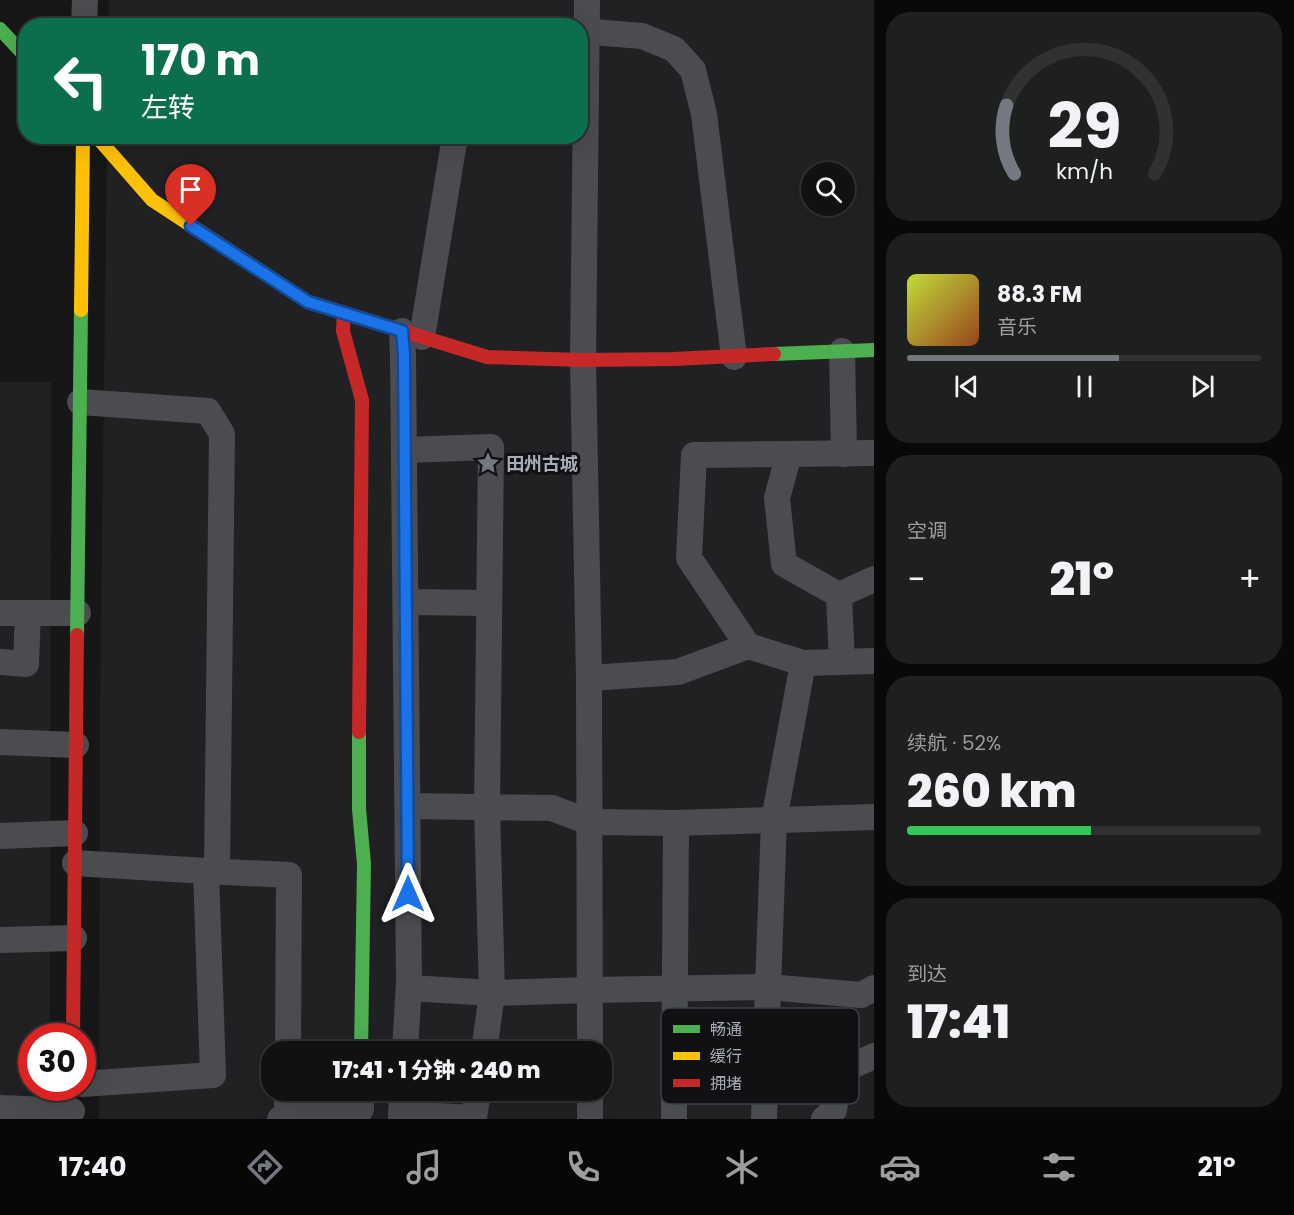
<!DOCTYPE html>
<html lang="zh">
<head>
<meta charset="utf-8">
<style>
  body { margin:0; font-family:Poppins,"Noto Sans SC",sans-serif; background:#1e1f1f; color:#f1f3f6; height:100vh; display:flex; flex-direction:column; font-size:22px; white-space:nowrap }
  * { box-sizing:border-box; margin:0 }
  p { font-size:20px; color:#9c9d9f }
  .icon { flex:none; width:33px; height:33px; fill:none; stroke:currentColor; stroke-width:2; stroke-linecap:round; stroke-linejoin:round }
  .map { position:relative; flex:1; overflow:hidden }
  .panel { display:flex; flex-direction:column; gap:12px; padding:12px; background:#090909; width:420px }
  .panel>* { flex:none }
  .hud { position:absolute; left:18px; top:18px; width:570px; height:126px; border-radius:24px; box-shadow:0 6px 24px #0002,0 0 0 2px #303131; background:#0b6e4f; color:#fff; overflow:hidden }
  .tools { position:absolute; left:801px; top:162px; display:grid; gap:12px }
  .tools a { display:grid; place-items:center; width:54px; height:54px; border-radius:50%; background:#111; box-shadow:0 6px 24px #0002,0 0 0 2px #303131; font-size:30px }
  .speed { position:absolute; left:18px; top:1023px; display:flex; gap:12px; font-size:30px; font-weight:700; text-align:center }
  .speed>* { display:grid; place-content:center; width:78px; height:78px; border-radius:50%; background:#111; box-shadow:0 6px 24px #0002,0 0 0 2px #303131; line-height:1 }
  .speed .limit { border:9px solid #d22; background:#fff; color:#111 }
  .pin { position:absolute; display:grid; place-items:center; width:51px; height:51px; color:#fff; margin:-62px -26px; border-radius:50% 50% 50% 0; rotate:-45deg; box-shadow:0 0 6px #0007 }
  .pin .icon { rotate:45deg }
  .me { position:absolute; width:66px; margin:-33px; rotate:0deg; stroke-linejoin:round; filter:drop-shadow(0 0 4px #0008) }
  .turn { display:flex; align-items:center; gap:21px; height:126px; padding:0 24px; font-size:27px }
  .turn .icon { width:78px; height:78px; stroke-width:2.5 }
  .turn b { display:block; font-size:42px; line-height:51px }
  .big { font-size:45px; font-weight:800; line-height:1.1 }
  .panel .tile { flex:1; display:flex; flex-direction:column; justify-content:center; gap:9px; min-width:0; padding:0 21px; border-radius:24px; background:#1e1f1f }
  .panel .dial { align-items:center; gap:0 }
  .dial svg { height:156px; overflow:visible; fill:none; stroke:#303131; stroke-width:7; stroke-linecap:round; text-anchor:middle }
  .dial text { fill:#f1f3f6; stroke:none }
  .song { display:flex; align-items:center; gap:18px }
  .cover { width:72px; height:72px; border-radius:9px; background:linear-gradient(135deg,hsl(70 70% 55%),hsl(20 70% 35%)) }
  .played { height:6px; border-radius:3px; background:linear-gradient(90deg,#757880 60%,#303131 60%) }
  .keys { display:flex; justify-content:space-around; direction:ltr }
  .heat { display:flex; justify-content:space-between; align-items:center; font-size:33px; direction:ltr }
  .charge { height:9px; border-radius:4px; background:linear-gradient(90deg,#34c759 52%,#303131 0) }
  .trip { position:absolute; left:261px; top:1041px; width:351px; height:60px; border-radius:24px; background:#111; box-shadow:0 6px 24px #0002,0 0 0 2px #303131; font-weight:800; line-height:60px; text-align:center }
  .tab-bar { display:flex; height:96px; justify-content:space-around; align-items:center; background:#070707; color:#9c9d9f }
  .tab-bar .icon { width:42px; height:42px }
  .tab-bar .on { color:#757880 }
  .tab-bar b { font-size:27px; color:#f1f3f6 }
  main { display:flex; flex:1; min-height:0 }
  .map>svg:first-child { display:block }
  .built { fill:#212124; fill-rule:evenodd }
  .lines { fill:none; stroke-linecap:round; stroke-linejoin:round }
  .street { stroke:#4b4c50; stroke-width:26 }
  .fast { stroke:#4caf50; stroke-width:14 }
  .slow { stroke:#ffc107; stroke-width:14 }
  .jam { stroke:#c62828; stroke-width:14 }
  .route-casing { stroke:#114b97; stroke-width:15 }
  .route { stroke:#1a73e8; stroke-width:10 }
  .labels { text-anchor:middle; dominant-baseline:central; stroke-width:6; stroke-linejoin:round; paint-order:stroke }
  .poi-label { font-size:18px; font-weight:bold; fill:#a8adb8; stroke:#111113; text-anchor:start }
  .key { fill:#111113; stroke:#3e4045; stroke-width:1.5 }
  .key-label { font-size:16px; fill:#a8adb8 }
</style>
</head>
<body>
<main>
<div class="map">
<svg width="874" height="1119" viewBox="0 0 874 1119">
  <rect width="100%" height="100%" fill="#171717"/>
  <g class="built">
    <path d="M109 0H874V1119H99L100 721 107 137 580 136V26L109 25ZM812 172H844V206H812ZM272 1052H602V1090H272Z"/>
    <path d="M0 382H51L50 1036H32V1088H50V1119H0Z"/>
  </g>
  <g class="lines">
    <g class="street">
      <path d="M587 0 583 360 589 678 590 1052"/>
      <path d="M84 26 85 0"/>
      <path d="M580 31 642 36 674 49 693 70 704 114 734 357"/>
      <path d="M402 331 403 355 409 982 405 1052"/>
      <path d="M422 337 455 136"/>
      <path d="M842 351 844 454"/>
      <path d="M80 402 208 411 222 434 217 872"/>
      <path d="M404 450 491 447 487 807 492 993 484 1052"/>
      <path d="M789 454 777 498 784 564 839 595"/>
      <path d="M406 602 489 603"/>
      <path d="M0 613H78"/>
      <path d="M874 661 803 663 774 820 768 987 861 995 874 988"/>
      <path d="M0 662 26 664 28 613"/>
      <path d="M842 662 839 595 874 579"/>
      <path d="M803 663 748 646 689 558 694 455 874 453"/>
      <path d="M589 678 678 672 748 646"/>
      <path d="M0 742 76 745"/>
      <path d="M408 806 552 808 589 822 676 823"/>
      <path d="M0 836 75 833"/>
      <path d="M75 863 206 871"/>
      <path d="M0 940 74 938"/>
      <path d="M409 988 492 993 590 990 768 987 764 1119"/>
      <path d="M82 1084 213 1075 206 871 289 875 288 1052"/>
      <path d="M590 1090V1119"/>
      <path d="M0 1108 72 1111"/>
      <path d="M287 1114 361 1109V1090"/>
      <path d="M401 1114 474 1118 478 1090"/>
      <path d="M280 1119 287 1114V1090"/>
      <path d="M401 1119 402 1090"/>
      <path d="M674 1119 676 823 874 817"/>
      <path d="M824 1119 834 1110 839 1072 874 1056"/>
    </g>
    <g class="fast">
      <path d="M0 29 26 57"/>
      <path d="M774 354 874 350"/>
      <path d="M77 635 81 310"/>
      <path d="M359 732V809L364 864 361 1052"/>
    </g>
    <g class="slow">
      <path d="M96 136 152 200 308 302 319 305"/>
      <path d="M81 310 83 136"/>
    </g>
    <g class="jam">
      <path d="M319 305 487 357 583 360 674 359 774 354"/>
      <path d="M344 313 343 331 362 400 359 732"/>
      <path d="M73 1036 77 635"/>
    </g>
  </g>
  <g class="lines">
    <g class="route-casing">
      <path id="route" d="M191 226 308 302 402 331 404 355 408 894"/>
    </g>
    <use href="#route" class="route"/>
  </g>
  <defs>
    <g id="sight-bare" transform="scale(1.8)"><path d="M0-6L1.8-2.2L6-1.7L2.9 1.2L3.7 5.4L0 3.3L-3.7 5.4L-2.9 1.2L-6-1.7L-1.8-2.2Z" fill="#757880" stroke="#111113" stroke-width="2.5" paint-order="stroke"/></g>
  </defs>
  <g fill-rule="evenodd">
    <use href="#sight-bare" x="488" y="463"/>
  </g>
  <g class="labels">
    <g class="poi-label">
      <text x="506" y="463">田州古城</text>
    </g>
  </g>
  <rect x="661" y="1008" width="198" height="96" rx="9" class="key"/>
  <rect x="673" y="1025" width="27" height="8" fill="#4caf50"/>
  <rect x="673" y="1052" width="27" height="8" fill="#ffc107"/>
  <rect x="673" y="1079" width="27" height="8" fill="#c62828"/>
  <g class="key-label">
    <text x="710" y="1035">畅通</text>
    <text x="710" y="1062">缓行</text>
    <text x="710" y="1089">拥堵</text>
  </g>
</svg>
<div class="tools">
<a><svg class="icon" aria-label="search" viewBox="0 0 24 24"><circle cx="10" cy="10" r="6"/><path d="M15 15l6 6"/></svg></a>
</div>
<div class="speed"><div class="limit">30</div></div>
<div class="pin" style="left:191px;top:226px;background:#d93025"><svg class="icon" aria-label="arrive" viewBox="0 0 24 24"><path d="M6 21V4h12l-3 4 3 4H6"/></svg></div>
<svg class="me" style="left:408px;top:894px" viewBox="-20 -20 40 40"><path d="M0-17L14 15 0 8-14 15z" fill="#1a73e8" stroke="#fff" stroke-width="4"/></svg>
<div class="trip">17:41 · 1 分钟 · 240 m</div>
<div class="hud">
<div class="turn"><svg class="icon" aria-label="left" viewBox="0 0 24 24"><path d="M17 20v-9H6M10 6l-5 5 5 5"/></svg><div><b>170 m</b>左转</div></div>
</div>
</div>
<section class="panel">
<div class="tile dial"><svg viewBox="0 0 100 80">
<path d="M14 69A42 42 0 1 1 86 69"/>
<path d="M14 69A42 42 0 0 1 10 34" stroke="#757880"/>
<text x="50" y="56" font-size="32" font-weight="700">29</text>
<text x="50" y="72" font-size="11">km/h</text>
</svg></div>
<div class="tile">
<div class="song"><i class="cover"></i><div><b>88.3 FM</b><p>音乐</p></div></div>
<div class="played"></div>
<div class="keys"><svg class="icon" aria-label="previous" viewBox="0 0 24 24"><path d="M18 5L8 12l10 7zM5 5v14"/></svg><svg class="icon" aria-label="pause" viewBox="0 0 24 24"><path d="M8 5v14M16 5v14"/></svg><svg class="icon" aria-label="next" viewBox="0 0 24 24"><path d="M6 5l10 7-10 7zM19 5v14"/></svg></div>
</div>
<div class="tile"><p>空调</p>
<div class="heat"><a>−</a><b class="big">21°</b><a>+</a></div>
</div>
<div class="tile"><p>续航 · 52%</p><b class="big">260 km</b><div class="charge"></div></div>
<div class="tile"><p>到达</p><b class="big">17:41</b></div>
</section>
</main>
<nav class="tab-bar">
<b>17:40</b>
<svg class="icon on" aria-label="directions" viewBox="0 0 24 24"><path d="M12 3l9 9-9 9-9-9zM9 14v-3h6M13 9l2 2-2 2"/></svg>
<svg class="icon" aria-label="music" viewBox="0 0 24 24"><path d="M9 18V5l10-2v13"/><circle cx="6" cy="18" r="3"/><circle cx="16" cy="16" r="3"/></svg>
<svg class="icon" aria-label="phone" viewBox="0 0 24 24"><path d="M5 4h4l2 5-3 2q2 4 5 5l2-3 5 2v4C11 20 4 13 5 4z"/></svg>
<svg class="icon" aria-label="climate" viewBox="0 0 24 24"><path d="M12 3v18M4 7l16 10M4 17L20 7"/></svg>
<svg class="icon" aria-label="car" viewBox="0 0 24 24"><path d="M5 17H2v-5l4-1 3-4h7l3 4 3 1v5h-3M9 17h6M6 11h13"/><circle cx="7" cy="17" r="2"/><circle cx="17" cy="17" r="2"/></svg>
<svg class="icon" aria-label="filters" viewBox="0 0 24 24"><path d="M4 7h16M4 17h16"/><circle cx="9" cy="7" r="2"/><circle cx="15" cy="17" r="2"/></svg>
<b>21°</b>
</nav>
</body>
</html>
